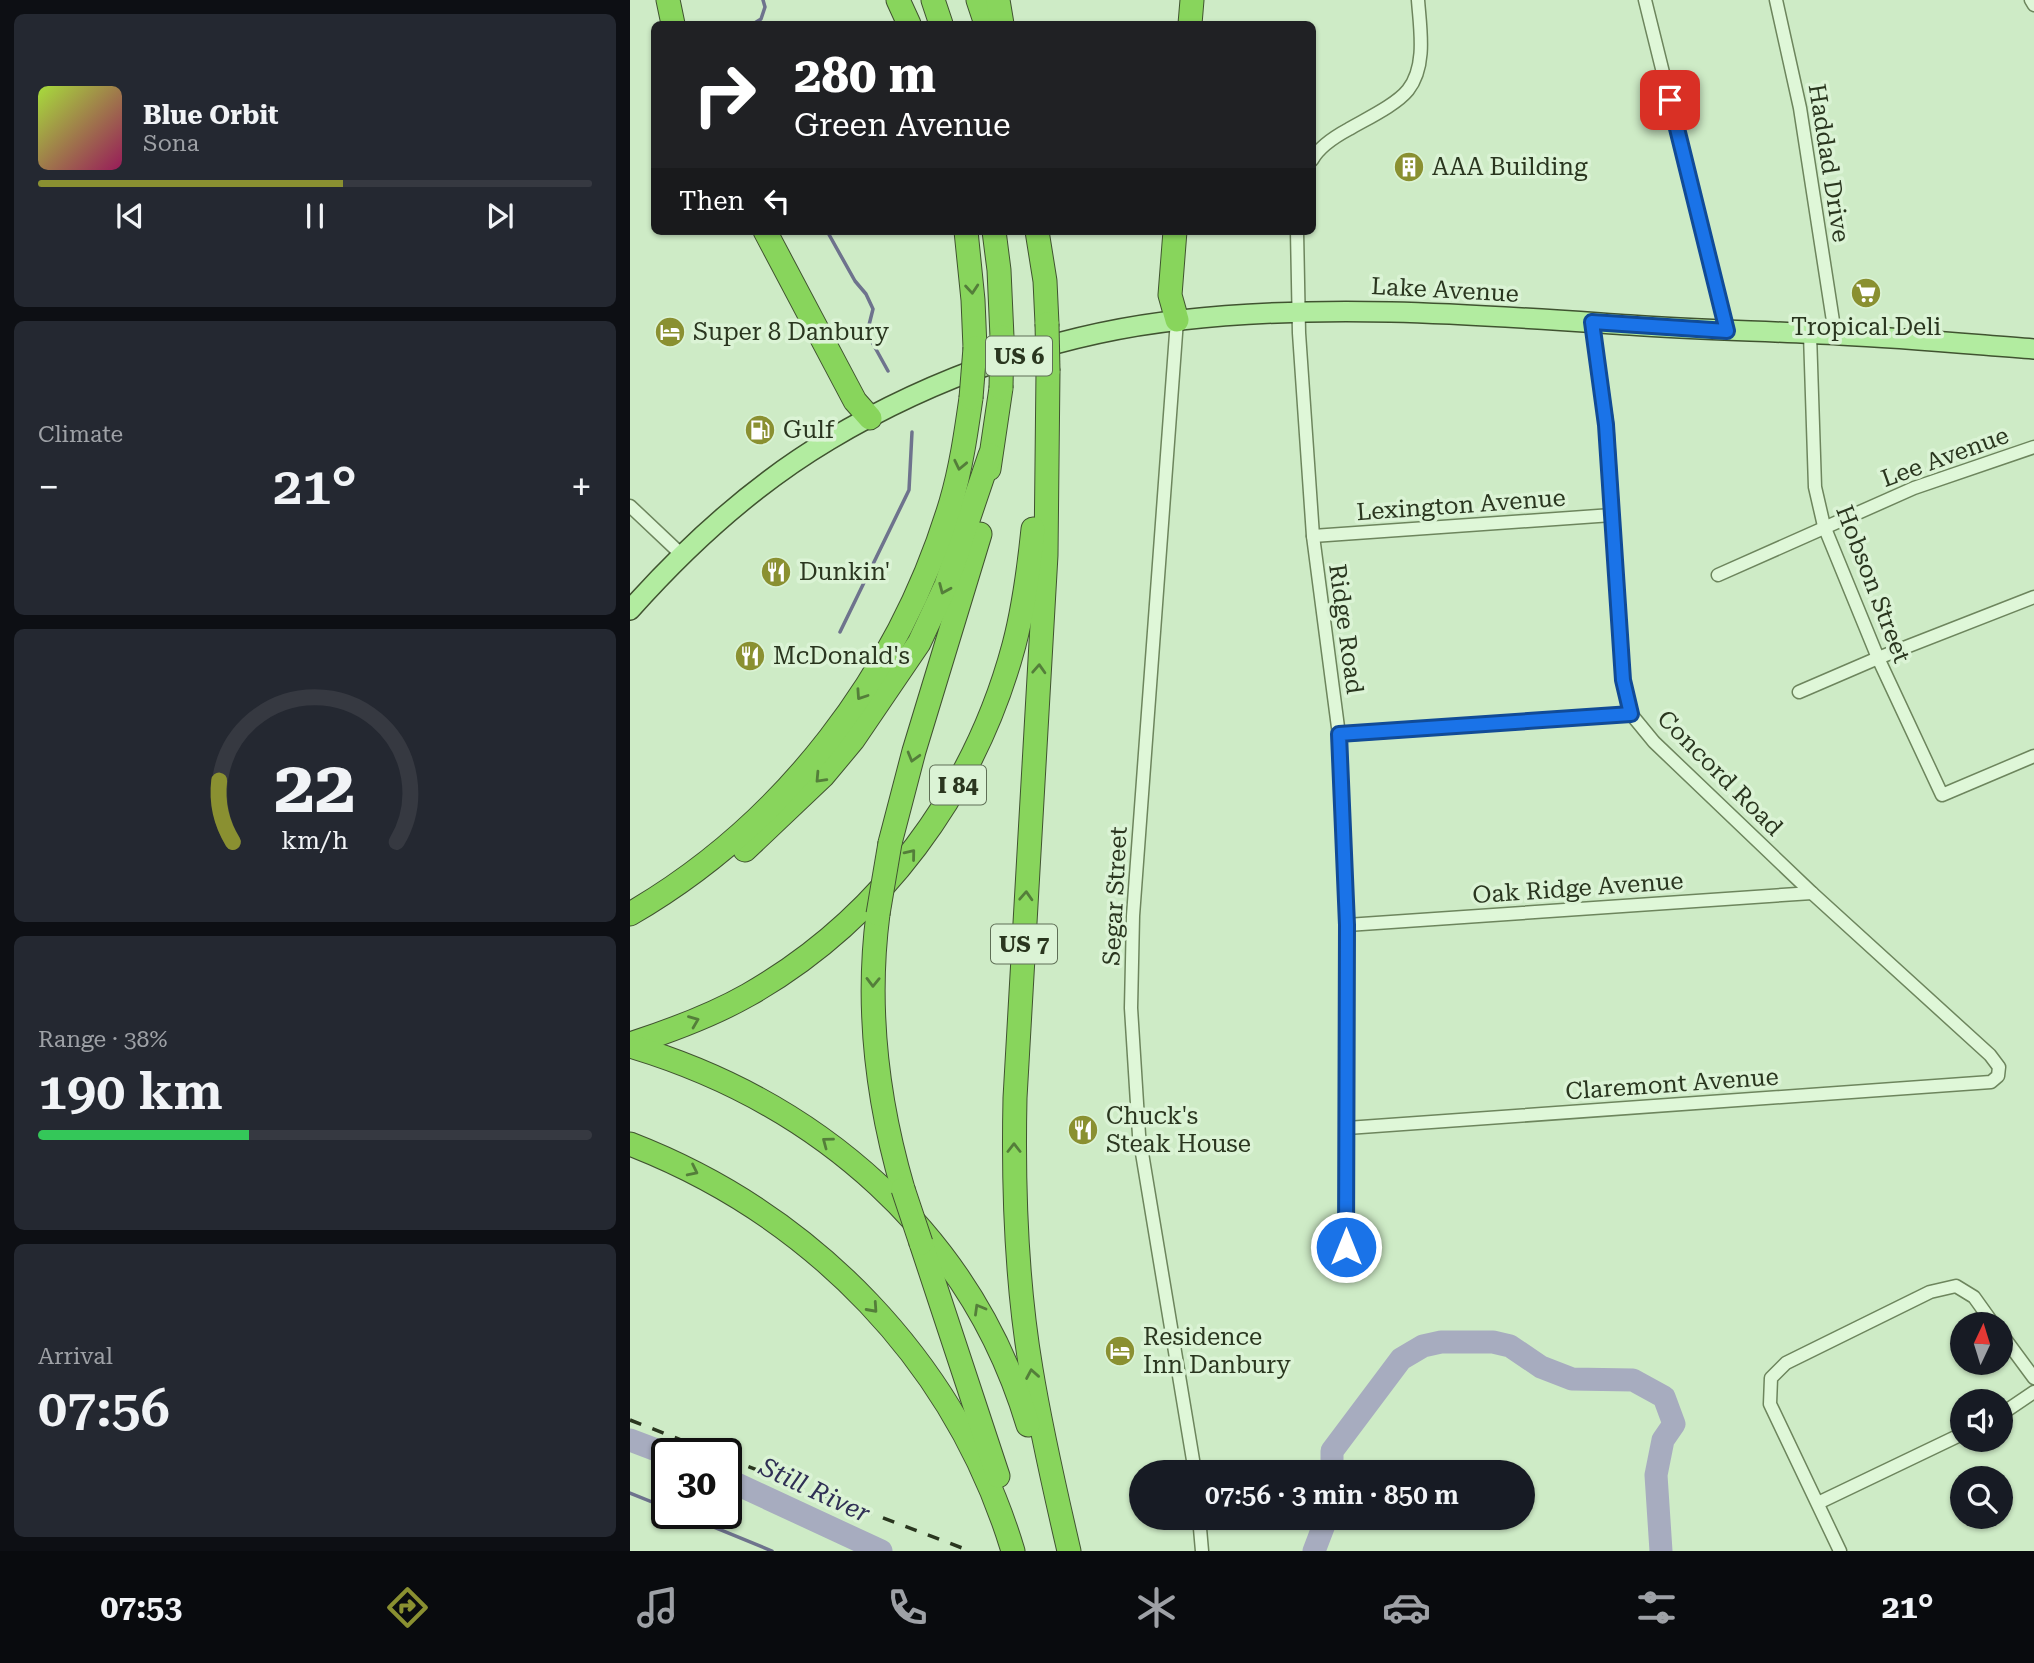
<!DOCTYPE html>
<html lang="en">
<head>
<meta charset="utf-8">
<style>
  body { margin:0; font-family:"Roboto Serif",serif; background:#242831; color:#f1f3f6; height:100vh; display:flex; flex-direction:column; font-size:26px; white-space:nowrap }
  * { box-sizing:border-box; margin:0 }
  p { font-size:23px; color:#9ea1a6 }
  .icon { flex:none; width:38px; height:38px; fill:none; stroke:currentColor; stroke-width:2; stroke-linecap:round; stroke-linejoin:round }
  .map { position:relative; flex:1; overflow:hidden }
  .drawer { display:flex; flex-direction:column; gap:14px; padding:14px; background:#0d0f14; width:630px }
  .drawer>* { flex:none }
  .banner { position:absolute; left:21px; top:21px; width:665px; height:214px; border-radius:10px; box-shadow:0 2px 5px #0004; background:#202124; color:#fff; overflow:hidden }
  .needle { width:46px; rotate:4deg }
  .controls { position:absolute; left:1320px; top:1312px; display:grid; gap:14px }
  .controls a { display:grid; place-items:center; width:63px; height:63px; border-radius:50%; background:#171b24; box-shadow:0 2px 5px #0004; font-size:35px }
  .speed { position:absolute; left:21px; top:1438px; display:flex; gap:14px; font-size:35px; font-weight:700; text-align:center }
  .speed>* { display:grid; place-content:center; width:91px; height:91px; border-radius:50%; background:#171b24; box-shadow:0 2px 5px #0004; line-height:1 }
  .speed .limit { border:4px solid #111; border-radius:10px; background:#fff; color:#111 }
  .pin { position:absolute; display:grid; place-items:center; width:60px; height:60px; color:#fff; margin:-30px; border-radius:14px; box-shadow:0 4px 10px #0006 }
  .me { position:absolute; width:77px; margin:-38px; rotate:0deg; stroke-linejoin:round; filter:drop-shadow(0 0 5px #0008) }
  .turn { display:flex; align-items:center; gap:24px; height:147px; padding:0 28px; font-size:32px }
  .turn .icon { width:91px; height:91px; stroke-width:2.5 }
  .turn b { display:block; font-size:49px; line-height:60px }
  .then { display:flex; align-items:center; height:66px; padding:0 28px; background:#0003; gap:14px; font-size:26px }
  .big { font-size:52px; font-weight:600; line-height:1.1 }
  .drawer .tile { flex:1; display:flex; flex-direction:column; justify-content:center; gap:10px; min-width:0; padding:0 24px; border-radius:10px; background:#242831 }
  .drawer .dial { align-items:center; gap:0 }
  .dial svg { height:182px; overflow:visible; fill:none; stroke:#363941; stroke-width:7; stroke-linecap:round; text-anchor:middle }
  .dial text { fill:#f1f3f6; stroke:none }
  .song { display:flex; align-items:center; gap:21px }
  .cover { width:84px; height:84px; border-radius:10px; background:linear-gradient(135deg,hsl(80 70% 55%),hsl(330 70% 35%)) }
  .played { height:7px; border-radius:4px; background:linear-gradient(90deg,#8a9031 55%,#363941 55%) }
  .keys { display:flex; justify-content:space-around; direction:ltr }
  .heat { display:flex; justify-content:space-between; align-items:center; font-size:38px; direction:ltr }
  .charge { height:10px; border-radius:5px; background:linear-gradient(90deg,#34c759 38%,#363941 0) }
  .trip { position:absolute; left:499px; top:1460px; width:406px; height:70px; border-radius:35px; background:#171b24; box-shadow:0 2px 5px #0004; font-weight:600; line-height:70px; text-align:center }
  .tabs { display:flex; height:112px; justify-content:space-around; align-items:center; background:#090b0e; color:#9ea1a6 }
  .tabs .icon { width:49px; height:49px }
  .tabs .active { color:#8a9031 }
  .tabs b { font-size:32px; color:#f1f3f6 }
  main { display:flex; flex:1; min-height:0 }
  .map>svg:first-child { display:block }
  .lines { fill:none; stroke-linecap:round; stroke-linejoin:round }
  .stream { stroke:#6e738d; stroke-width:3.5 }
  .river { stroke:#a7acbf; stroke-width:23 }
  .minor-casing { stroke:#6d855d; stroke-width:15 }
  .primary-casing { stroke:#405330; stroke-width:22 }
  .motorway-casing { stroke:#405330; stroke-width:25 }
  .minor { stroke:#dff7d8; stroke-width:12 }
  .primary { stroke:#b2eca0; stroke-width:19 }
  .motorway { stroke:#88d55c; stroke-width:23 }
  .rail { stroke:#2a361f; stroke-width:3.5; stroke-dasharray:12 12; stroke-linecap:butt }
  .motorway-bridge-casing { stroke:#405330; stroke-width:25; stroke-linecap:butt }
  .motorway-bridge { stroke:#88d55c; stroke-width:23 }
  .oneway { stroke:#547e3a }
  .route-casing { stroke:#114b97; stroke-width:18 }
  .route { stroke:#1a73e8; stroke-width:12 }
  .labels { text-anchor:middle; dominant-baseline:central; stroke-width:7; stroke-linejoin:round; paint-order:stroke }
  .shield { fill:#dbf3d5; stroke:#5f6f56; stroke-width:2 }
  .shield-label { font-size:23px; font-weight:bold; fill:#2a361f }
  .street-label { font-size:24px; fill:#2a361f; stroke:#dbf3d5 }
  .poi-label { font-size:24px; fill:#2a361f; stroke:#dbf3d5; text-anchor:start }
  .water-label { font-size:26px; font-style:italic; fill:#303055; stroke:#dbf3d5 }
</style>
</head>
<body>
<main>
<section class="drawer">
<div class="tile">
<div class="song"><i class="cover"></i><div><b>Blue Orbit</b><p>Sona</p></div></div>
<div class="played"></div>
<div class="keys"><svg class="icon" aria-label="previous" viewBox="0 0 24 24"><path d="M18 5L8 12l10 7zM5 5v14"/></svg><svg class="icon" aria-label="pause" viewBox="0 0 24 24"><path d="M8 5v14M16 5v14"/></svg><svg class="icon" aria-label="next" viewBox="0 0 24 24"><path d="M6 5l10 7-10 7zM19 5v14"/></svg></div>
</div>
<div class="tile"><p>Climate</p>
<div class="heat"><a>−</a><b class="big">21°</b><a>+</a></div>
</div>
<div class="tile dial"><svg viewBox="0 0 100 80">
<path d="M14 69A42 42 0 1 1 86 69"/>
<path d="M14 69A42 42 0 0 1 8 42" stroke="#8a9031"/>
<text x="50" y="56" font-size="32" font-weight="700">22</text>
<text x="50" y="72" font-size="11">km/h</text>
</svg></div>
<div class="tile"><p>Range · 38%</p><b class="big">190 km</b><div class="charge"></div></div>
<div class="tile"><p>Arrival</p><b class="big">07:56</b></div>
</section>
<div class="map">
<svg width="1404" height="1551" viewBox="0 0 1404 1551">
  <rect width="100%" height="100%" fill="#ceebc6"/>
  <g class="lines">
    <g class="stream">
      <path d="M123 24 131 19 135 7 133 0"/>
      <path d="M197 231 225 281 236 294 243 309 237 333 258 371"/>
      <path d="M210 632 279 490 282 432"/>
      <path d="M0 1493 37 1508"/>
      <path d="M52 1514 142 1551"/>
    </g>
    <g class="river">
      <path d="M0 1440 37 1454"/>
      <path d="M702 1472V1451L771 1359 793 1346 811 1342H863L880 1346 911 1367 942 1379 1003 1380 1034 1397 1044 1424 1033 1440 1026 1475 1031 1551"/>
      <path d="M96 1479 251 1551"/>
      <path d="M684 1551 697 1517"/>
    </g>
    <g class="minor-casing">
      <g id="minor">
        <path d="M1015 0 1097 331"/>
        <path d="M1146 0 1170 108 1205 334"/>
        <path d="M1401 0 1404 5"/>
        <path d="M682 160C689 147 706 136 719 129 736 119 766 105 778 90 797 66 790 28 788 0"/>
        <path d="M667 231 669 333 683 536 709 735 717 925 716 1247"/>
        <path d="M547 320 503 916 501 1008 509 1135 565 1472"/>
        <path d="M1180 334 1185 487 1194 526 1248 658 1312 795 1404 756"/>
        <path d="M0 506 53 556"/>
        <path d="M683 536 982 515"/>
        <path d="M1088 575 1284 488 1404 447"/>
        <path d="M1169 692 1248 658 1404 597"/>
        <path d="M709 735 1001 714"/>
        <path d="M717 925 1182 893"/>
        <path d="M717 1128 1361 1082 1368 1076 1369 1067 1360 1055 1182 893 1024 742 1001 714 993 680 977 424 962 322"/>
        <path d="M1370 1332 1404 1378"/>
        <path d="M1370 1415 1404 1392"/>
        <path d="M1188 1503 1332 1434"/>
        <path d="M569 1517 572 1551"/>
        <path d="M1210 1551 1140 1404 1141 1378 1156 1363 1300 1292 1326 1286 1344 1297 1364 1325"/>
      </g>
    </g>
    <g class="primary-casing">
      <path id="primary" d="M0 610C57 546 125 484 199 440 304 377 429 333 551 320 701 303 850 315 1000 325 1070 330 1140 331 1210 335 1274 338 1339 344 1404 349"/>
    </g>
    <g class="motorway-casing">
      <g id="motorway">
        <path d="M38 0 43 24"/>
        <path d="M268 0 279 24"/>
        <path d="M303 0 311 24"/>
        <path d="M348 0 356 24"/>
        <path d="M368 0 372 24"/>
        <path d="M560 24 562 0"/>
        <path d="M135 231 225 401 240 418"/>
        <path d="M336 231 343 300 345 348"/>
        <path d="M364 231 369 270 372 337"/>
        <path d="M407 231 415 281 417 324"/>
        <path d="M545 231 540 295 547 320"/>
        <path d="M418 371 416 555 385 1098C383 1189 386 1280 401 1369 411 1430 425 1491 439 1551"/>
        <path d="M359 469 371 388"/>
        <path d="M260 843 284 751 350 534"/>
        <path d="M115 850 193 776 223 740 289 643 316 585 360 455"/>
        <path d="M0 914C155 824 270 673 321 502 331 468 336 433 341 398"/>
        <path d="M248 914C236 1007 247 1100 273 1189"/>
        <path d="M0 1044C40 1031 81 1016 118 995 250 920 345 791 384 645 394 607 399 568 403 529"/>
        <path d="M0 1046C188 1102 341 1234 398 1425"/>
        <path d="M0 1144C183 1215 326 1362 383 1551"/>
        <path d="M291 1243 368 1476"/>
      </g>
    </g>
    <use href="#minor" class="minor"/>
    <use href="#primary" class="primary"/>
    <use href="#motorway" class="motorway"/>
    <g class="rail">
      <path d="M0 1420 87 1454"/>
      <path d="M96 1458 340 1551"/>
    </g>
    <g class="motorway-bridge-casing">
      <g id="motorway-bridge">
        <path d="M417 324 418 371"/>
        <path d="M371 388 372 337"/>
        <path d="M341 398 345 348"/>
        <path d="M248 914 260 843"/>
        <path d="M273 1189 291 1243"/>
      </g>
    </g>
    <use href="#motorway-bridge" class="motorway-bridge"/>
  </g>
  <defs><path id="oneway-chevron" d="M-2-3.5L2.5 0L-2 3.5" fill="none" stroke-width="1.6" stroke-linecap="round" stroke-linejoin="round" transform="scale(1.75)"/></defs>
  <g class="oneway">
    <use href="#oneway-chevron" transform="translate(342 289) rotate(85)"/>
    <use href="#oneway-chevron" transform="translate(330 465) rotate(102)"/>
    <use href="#oneway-chevron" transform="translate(314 589) rotate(113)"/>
    <use href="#oneway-chevron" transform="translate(409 669) rotate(-87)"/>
    <use href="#oneway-chevron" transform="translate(231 695) rotate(124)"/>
    <use href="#oneway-chevron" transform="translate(283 757) rotate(106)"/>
    <use href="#oneway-chevron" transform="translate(190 778) rotate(133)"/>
    <use href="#oneway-chevron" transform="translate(281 854) rotate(-51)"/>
    <use href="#oneway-chevron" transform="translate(396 896) rotate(-87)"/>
    <use href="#oneway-chevron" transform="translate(243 982) rotate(91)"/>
    <use href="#oneway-chevron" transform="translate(64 1021) rotate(-22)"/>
    <use href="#oneway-chevron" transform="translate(197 1142) rotate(-143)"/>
    <use href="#oneway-chevron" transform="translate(384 1148) rotate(-90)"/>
    <use href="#oneway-chevron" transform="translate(63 1171) rotate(26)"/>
    <use href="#oneway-chevron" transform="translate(243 1308) rotate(48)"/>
    <use href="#oneway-chevron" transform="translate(349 1309) rotate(-120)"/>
    <use href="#oneway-chevron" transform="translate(402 1374) rotate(-100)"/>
  </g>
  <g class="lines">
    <g class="route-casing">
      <path id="route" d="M716 1247 717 925 709 734 1001 714 993 680 976 425 962 322 1097 331 1040 100"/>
    </g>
    <use href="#route" class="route"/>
  </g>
  <defs>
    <g id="building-disc" transform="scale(1.575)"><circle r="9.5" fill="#8a9031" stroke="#dbf3d5"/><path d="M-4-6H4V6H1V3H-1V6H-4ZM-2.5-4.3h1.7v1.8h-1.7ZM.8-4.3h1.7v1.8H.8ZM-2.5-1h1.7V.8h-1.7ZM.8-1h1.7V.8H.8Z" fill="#fff"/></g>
    <g id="supermarket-disc" transform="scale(1.575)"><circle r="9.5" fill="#8a9031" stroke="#dbf3d5"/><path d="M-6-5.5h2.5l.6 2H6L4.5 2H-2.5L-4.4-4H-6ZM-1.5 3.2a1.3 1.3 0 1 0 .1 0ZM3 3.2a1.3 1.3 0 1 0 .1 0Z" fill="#fff"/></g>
    <g id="hotel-disc" transform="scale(1.575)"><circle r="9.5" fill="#8a9031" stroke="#dbf3d5"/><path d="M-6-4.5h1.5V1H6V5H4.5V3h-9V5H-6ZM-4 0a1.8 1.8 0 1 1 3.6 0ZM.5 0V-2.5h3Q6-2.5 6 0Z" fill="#fff"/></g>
    <g id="fuel-disc" transform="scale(1.575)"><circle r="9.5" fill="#8a9031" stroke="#dbf3d5"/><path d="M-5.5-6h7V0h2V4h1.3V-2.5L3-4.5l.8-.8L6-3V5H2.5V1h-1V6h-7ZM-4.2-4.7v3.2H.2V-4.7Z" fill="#fff"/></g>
    <g id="restaurant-disc" transform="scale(1.575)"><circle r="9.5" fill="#8a9031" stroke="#dbf3d5"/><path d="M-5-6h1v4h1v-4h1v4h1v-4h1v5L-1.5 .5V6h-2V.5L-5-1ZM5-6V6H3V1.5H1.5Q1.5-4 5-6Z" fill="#fff"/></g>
  </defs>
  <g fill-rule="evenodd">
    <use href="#building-disc" x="779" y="167"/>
    <use href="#supermarket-disc" x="1236" y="293"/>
    <use href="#hotel-disc" x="40" y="332"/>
    <use href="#fuel-disc" x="130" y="430"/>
    <use href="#restaurant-disc" x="146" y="572"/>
    <use href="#restaurant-disc" x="120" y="656"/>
    <use href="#restaurant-disc" x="453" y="1130"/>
    <use href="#hotel-disc" x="490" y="1351"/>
  </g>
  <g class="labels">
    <g class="shield">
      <rect x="356" y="336.5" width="66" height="39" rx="5"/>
      <rect x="300" y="765.5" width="56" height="39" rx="5"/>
      <rect x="361" y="924.5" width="66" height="39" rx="5"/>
    </g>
    <g class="shield-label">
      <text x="389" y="356">US 6</text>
      <text x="328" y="785">I 84</text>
      <text x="394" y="944">US 7</text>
    </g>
    <g class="street-label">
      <text transform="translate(1199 163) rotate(81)">Haddad Drive</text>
      <text transform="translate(815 290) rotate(3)">Lake Avenue</text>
      <text transform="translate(1315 457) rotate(-20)">Lee Avenue</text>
      <text transform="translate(831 505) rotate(-4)">Lexington Avenue</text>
      <text transform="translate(1243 584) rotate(69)">Hobson Street</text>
      <text transform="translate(716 629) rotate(82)">Ridge Road</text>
      <text transform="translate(1090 773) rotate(45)">Concord Road</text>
      <text transform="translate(948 888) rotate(-4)">Oak Ridge Avenue</text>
      <text transform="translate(485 896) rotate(-87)">Segar Street</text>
      <text transform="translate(1042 1084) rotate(-4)">Claremont Avenue</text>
    </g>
    <g class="poi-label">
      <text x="802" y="167">AAA Building</text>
      <text x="1236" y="327" text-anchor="middle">Tropical Deli</text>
      <text x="63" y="332">Super 8 Danbury</text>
      <text x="153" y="430">Gulf</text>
      <text x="169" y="572">Dunkin'</text>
      <text x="143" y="656">McDonald's</text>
      <text x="476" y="1116">Chuck's<tspan x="476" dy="28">Steak House</tspan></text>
      <text x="513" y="1337">Residence<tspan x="513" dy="28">Inn Danbury</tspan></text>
    </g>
    <g class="water-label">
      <text transform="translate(185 1490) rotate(25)">Still River</text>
    </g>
  </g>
</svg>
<div class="controls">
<a><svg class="needle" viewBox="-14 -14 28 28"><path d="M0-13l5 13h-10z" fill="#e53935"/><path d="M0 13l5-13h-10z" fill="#9ea1a6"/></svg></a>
<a><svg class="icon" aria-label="sound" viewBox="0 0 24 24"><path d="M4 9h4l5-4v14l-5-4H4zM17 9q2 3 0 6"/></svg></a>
<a><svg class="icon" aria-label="search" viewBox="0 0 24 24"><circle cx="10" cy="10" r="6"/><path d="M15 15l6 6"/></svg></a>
</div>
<div class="speed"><div class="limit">30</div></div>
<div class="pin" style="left:1040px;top:100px;background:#d93025"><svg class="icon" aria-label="arrive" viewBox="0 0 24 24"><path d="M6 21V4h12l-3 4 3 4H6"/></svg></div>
<svg class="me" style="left:716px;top:1247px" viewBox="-20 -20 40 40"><circle r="17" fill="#1a73e8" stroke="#fff" stroke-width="3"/><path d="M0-11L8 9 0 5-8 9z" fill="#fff"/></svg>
<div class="trip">07:56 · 3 min · 850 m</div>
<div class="banner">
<div class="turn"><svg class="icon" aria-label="right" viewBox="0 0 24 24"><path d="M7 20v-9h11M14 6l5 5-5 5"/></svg><div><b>280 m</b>Green Avenue</div></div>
<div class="then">Then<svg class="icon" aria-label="left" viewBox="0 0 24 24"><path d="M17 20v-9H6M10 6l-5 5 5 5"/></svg></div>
</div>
</div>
</main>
<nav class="tabs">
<b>07:53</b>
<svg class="icon active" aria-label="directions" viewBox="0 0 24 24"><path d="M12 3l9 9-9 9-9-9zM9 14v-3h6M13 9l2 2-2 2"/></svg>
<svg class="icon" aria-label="music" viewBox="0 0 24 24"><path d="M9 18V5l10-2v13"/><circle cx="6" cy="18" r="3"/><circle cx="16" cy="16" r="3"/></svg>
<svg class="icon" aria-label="phone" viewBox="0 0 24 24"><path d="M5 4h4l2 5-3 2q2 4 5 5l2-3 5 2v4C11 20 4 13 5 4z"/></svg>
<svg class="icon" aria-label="climate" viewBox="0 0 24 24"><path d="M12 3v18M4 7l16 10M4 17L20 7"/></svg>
<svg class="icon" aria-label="car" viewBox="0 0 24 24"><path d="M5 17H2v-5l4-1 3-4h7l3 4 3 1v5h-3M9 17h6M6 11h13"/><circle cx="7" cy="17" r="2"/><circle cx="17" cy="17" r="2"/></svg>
<svg class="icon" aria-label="filters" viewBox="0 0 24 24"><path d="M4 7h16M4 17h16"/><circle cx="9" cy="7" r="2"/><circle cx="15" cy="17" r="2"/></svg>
<b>21°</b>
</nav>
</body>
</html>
